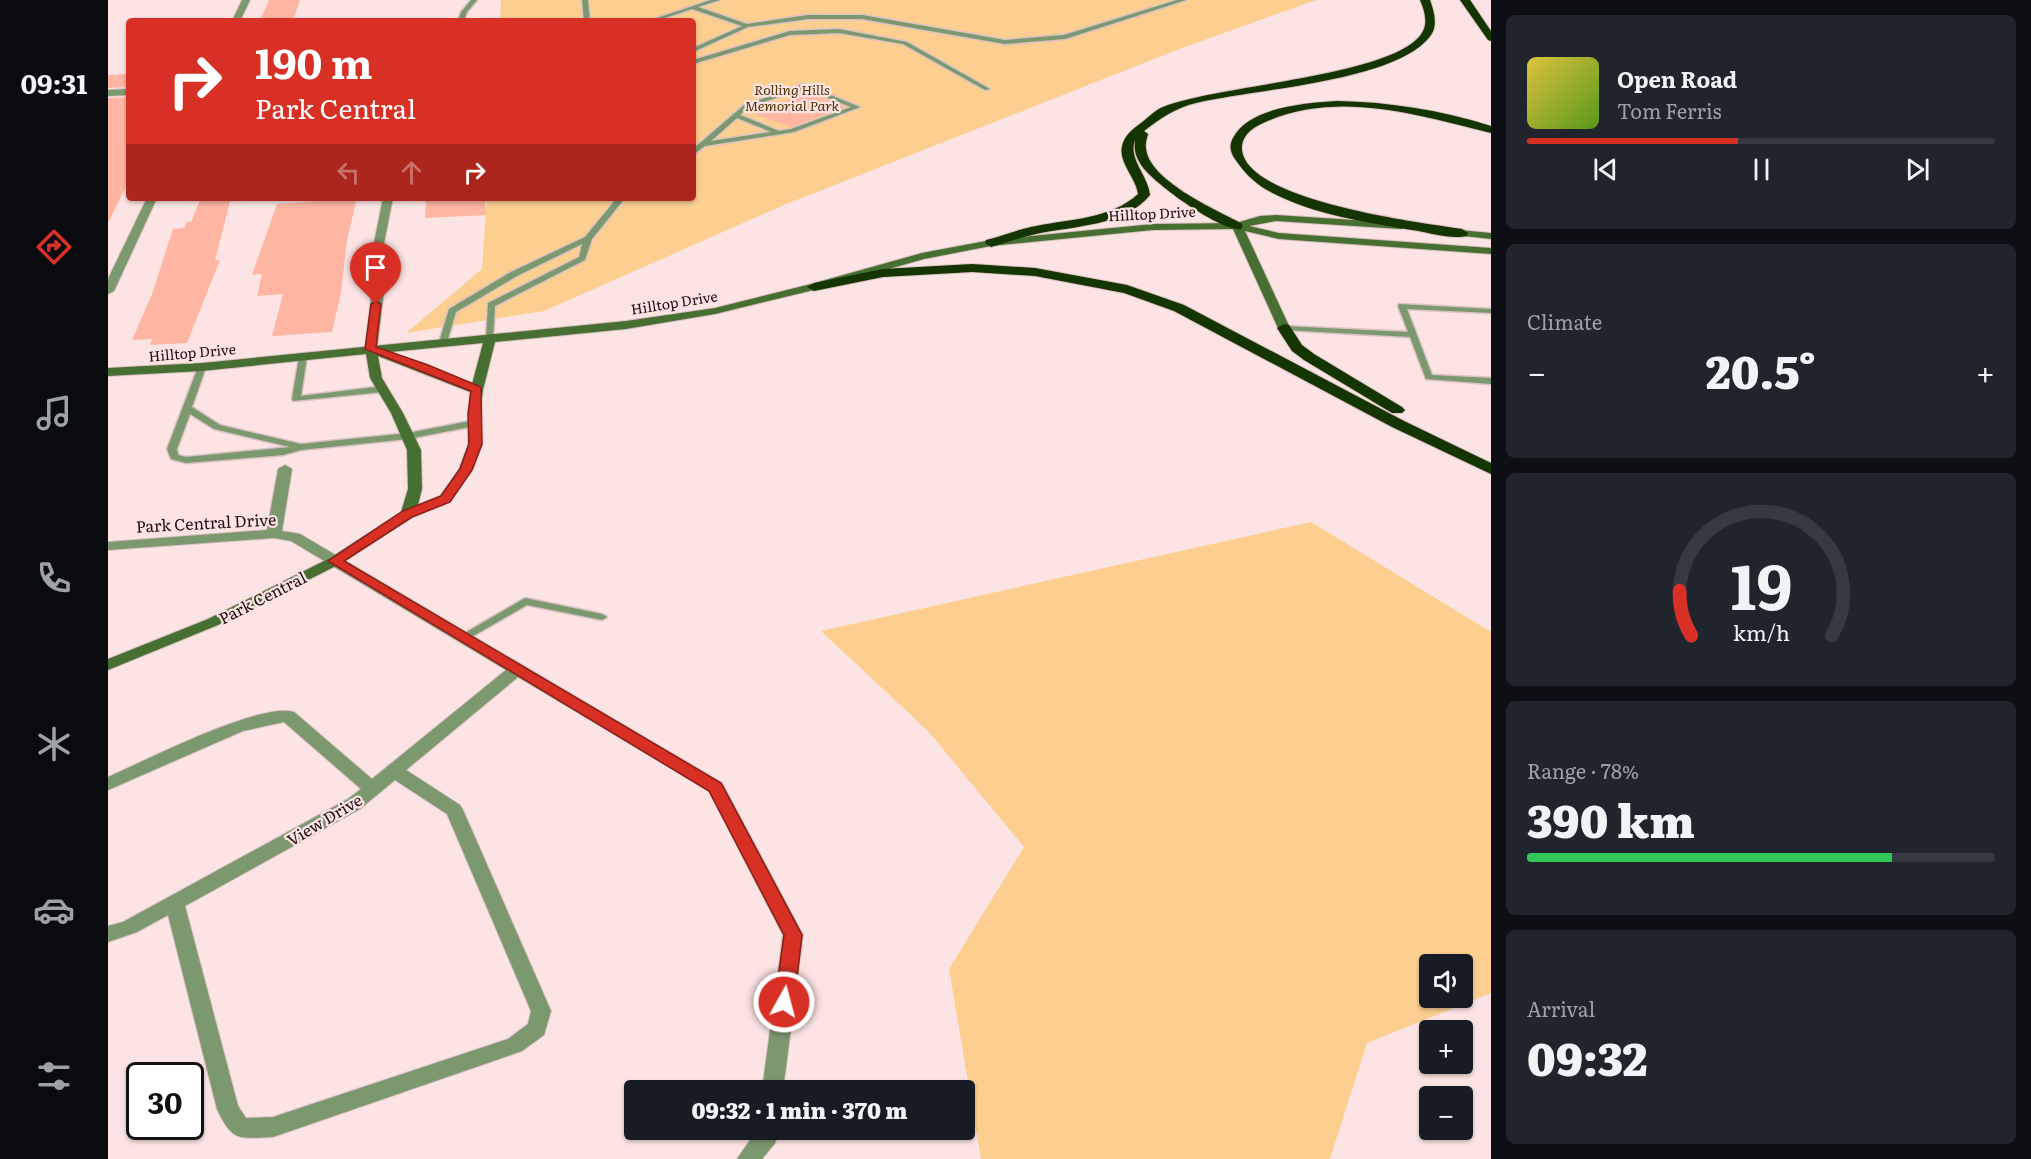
<!DOCTYPE html>
<html lang="en">
<head>
<meta charset="utf-8">
<style>
  body { margin:0; font-family:Literata,serif; background:#20242c; color:#f1f3f6; height:100vh; display:flex; flex-direction:column; font-size:22px; white-space:nowrap }
  * { box-sizing:border-box; margin:0 }
  p { font-size:20px; color:#9ea1a6 }
  .icon { flex:none; width:33px; height:33px; fill:none; stroke:currentColor; stroke-width:2; stroke-linecap:round; stroke-linejoin:round }
  .map { position:relative; flex:1; overflow:hidden }
  .side { display:flex; flex-direction:column; gap:15px; padding:15px; background:#0d0f14; width:540px }
  .side>* { flex:none }
  .guide { position:absolute; left:18px; top:18px; width:570px; height:183px; border-radius:6px; box-shadow:0 2px 4px #0004; background:#d93025; color:#fff; overflow:hidden }
  .tools { position:absolute; left:1311px; top:954px; display:grid; gap:12px }
  .tools a { display:grid; place-items:center; width:54px; height:54px; border-radius:6px; background:#171b24; box-shadow:0 2px 4px #0004; font-size:30px }
  .speed { position:absolute; left:18px; top:1062px; display:flex; gap:12px; font-size:30px; font-weight:700; text-align:center }
  .speed>* { display:grid; place-content:center; width:78px; height:78px; border-radius:50%; background:#171b24; box-shadow:0 2px 4px #0004; line-height:1 }
  .speed .limit { border:3px solid #111; border-radius:9px; background:#fff; color:#111 }
  .pin { position:absolute; display:grid; place-items:center; width:51px; height:51px; color:#fff; margin:-62px -26px; border-radius:50% 50% 50% 0; rotate:-45deg; box-shadow:0 0 6px #0007 }
  .pin .icon { rotate:45deg }
  .me { position:absolute; width:66px; margin:-33px; rotate:7deg; stroke-linejoin:round; filter:drop-shadow(0 0 4px #0008) }
  .turn { display:flex; align-items:center; gap:21px; height:126px; padding:0 30px; font-size:27px }
  .turn .icon { width:78px; height:78px; stroke-width:2.5 }
  .turn b { display:block; font-size:42px; line-height:51px }
  .lanes { display:flex; align-items:center; height:57px; padding:0 30px; background:#0003; justify-content:center; gap:30px; direction:ltr }
  .lanes .off { opacity:.35 }
  .big { font-size:45px; font-weight:800; line-height:1.1 }
  .side .tile { flex:1; display:flex; flex-direction:column; justify-content:center; gap:9px; min-width:0; padding:0 21px; border-radius:9px; background:#20242c }
  .side .dial { align-items:center; gap:0 }
  .dial svg { height:156px; overflow:visible; fill:none; stroke:#363941; stroke-width:7; stroke-linecap:round; text-anchor:middle }
  .dial text { fill:#f1f3f6; stroke:none }
  .song { display:flex; align-items:center; gap:18px }
  .cover { width:72px; height:72px; border-radius:9px; background:linear-gradient(135deg,hsl(50 70% 55%),hsl(90 70% 35%)) }
  .played { height:6px; border-radius:3px; background:linear-gradient(90deg,#d93025 45%,#363941 45%) }
  .keys { display:flex; justify-content:space-around; direction:ltr }
  .heat { display:flex; justify-content:space-between; align-items:center; font-size:33px; direction:ltr }
  .charge { height:9px; border-radius:4px; background:linear-gradient(90deg,#34c759 78%,#363941 0) }
  .trip { position:absolute; left:516px; top:1080px; width:351px; height:60px; border-radius:6px; background:#171b24; box-shadow:0 2px 4px #0004; font-weight:800; line-height:60px; text-align:center }
  main { display:flex; flex:1; min-height:0 }
  .tab-bar { display:flex; flex-direction:column; width:108px; justify-content:space-around; align-items:center; background:#090b0e; color:#9ea1a6 }
  .tab-bar .icon { width:42px; height:42px }
  .tab-bar .on { color:#d93025 }
  .tab-bar b { font-size:27px; color:#f1f3f6 }
  .map>svg:first-child { display:block }
  .green { fill:#fccf90; fill-rule:evenodd }
  .building { fill:#feb6a3 }
  .lines { fill:none; stroke-linecap:round; stroke-linejoin:round }
  .lane-casing { stroke:#dac1c2; stroke-width:3 }
  .street-casing { stroke:#dac1c2; stroke-width:2 }
  .secondary-casing { stroke:#dac1c2; stroke-width:2 }
  .highway-casing { stroke:#dac1c2; stroke-width:2 }
  .lane { fill:#7c986f; fill-rule:evenodd }
  .street { fill:#7c986f; fill-rule:evenodd }
  .secondary { fill:#486f32; fill-rule:evenodd }
  .highway { fill:#143400; fill-rule:evenodd }
  .route { fill:#d93025; stroke:#8d1f18; stroke-width:1.5 }
  .labels { text-anchor:middle; dominant-baseline:central; stroke-width:4.5; stroke-linejoin:round; paint-order:stroke }
  .far-park-label { font-size:14px; font-style:italic; fill:#4e3302; stroke:#fde4e4 }
  .far-street-label { font-size:14px; fill:#210c0e; stroke:#fde4e4 }
  .street-label { font-size:16px; fill:#210c0e; stroke:#fde4e4 }
</style>
</head>
<body>
<main>
<nav class="tab-bar">
<b>09:31</b>
<svg class="icon on" aria-label="directions" viewBox="0 0 24 24"><path d="M12 3l9 9-9 9-9-9zM9 14v-3h6M13 9l2 2-2 2"/></svg>
<svg class="icon" aria-label="music" viewBox="0 0 24 24"><path d="M9 18V5l10-2v13"/><circle cx="6" cy="18" r="3"/><circle cx="16" cy="16" r="3"/></svg>
<svg class="icon" aria-label="phone" viewBox="0 0 24 24"><path d="M5 4h4l2 5-3 2q2 4 5 5l2-3 5 2v4C11 20 4 13 5 4z"/></svg>
<svg class="icon" aria-label="climate" viewBox="0 0 24 24"><path d="M12 3v18M4 7l16 10M4 17L20 7"/></svg>
<svg class="icon" aria-label="car" viewBox="0 0 24 24"><path d="M5 17H2v-5l4-1 3-4h7l3 4 3 1v5h-3M9 17h6M6 11h13"/><circle cx="7" cy="17" r="2"/><circle cx="17" cy="17" r="2"/></svg>
<svg class="icon" aria-label="filters" viewBox="0 0 24 24"><path d="M4 7h16M4 17h16"/><circle cx="9" cy="7" r="2"/><circle cx="15" cy="17" r="2"/></svg>
</nav>
<div class="map">
<svg width="1383" height="1159" viewBox="0 0 1383 1159">
  <rect width="100%" height="100%" fill="#fde4e4"/>
  <g class="green">
    <path d="M393 0H1208L1074 48 676 205 436 311 298 333 374 269 379 198H585V21H392Z"/>
    <path d="M1203 522 1383 632V993L1259 1043 1222 1159H873L841 969 916 847 820 731 713 631ZM1322 964H1354V998H1322Z"/>
  </g>
  <g class="building">
    <path d="M161 0H192L185 21H152Z"/>
    <path d="M21 74V87L0 88V75Z"/>
    <path d="M705 95 737 107 683 127 644 113 691 96Z"/>
    <path d="M21 97V181L0 223V98Z"/>
    <path d="M123 198 107 260H112L79 343 42 345 44 339 24 340 44 294 65 229 76 228 79 222H83L92 200Z"/>
    <path d="M213 198H249L239 240 233 293 224 332 164 336 175 294 149 296 154 274 144 275 169 204 212 201Z"/>
    <path d="M318 198H377L378 215 317 218Z"/>
  </g>
  <g class="lines">
    <g class="lane-casing">
      <g id="lane">
        <path d="M363 0H369L359 12 356 21H350L353 12Z"/>
        <path d="M474 0H480L482 21H476Z"/>
        <path d="M603 0H612L590 7 639 24 700 15H754L897 40 956 35 1069 0H1078L957 39 897 44 754 19H700L640 27 585 52V48L634 26 584 9 548 21H540Z"/>
        <path d="M731 29 799 42 882 89 877 90 795 44 731 33 682 35 585 64V60L682 31Z"/>
        <path d="M695 84 752 107 686 132 597 146 585 155V149L635 106ZM695 88 743 107 683 129 671 131 632 115 639 108ZM629 118 663 132 603 141Z"/>
        <path d="M509 198H517L484 239 477 260 387 306 385 341H379L378 339 380 303 471 257 474 244 409 276 348 312 339 342 335 345 332 344 331 342 341 309 403 272 477 237Z"/>
        <path d="M1291 304 1383 309V313L1299 309 1324 375 1383 378V384L1318 379 1302 337 1176 330 1172 328 1176 326 1300 332 1290 306Z"/>
        <path d="M195 354 199 357 193 396 275 386 279 389 275 392 185 401 184 399 191 357Z"/>
        <path d="M94 364 98 367 84 407 112 425 193 444 300 433 367 420 372 423 367 426 300 439 193 450 175 455 78 463 63 459 59 449 90 367ZM82 414 106 429 182 447 78 457 70 455 69 449Z"/>
        <path d="M417 598 494 614 499 617 494 620 419 605 360 639 356 640 350 637Z"/>
      </g>
    </g>
    <g class="street-casing">
      <g id="street">
        <path d="M134 0H142L132 21H124Z"/>
        <path d="M21 89V95L0 96V90Z"/>
        <path d="M39 198H49L6 291 0 294V279Z"/>
        <path d="M275 198H285L273 258 277 282 269 349 263 353 257 349 265 282 263 258Z"/>
        <path d="M177 465 184 469 174 531 192 534 614 783 695 935 675 1090H654L675 935 601 791 410 677 298 770 352 805 355 810 443 1011 436 1035 414 1051 165 1137C131 1138 125 1143 109 1109L60 915 29 932 0 942V926L15 922 240 799 253 789 176 722 135 731 0 790V777C37 761 151 702 186 712L264 779 398 670 183 541 166 538 0 550V542L159 530 170 469ZM287 780 339 814 423 1011 420 1024 400 1039 165 1117 138 1118 130 1106 77 906 252 809Z"/>
        <path d="M649 1130H671L667 1143 654 1159H629Z"/>
      </g>
    </g>
    <g class="secondary-casing">
      <g id="secondary">
        <path d="M1168 215 1293 223 1298 226 1293 229 1168 221 1141 226 1171 233 1383 248V254L1171 239 1137 231 1182 328 1176 332 1170 328 1125 229 1045 230 883 246 816 259 710 289 607 314 518 329 387 342 375 390 372 414 374 445 365 469 342 502 305 517 232 564 110 625 0 670V659L100 619 222 558 293 512 300 489 299 450 283 413 262 378 258 354 94 371 0 376V368L94 363 518 321 607 308 703 284 814 253 883 240 1045 224 1128 223 1152 216ZM375 343 364 384 282 352ZM270 356 362 392 360 414V445L351 469 332 496 310 505 314 489 313 450 295 413 274 378Z"/>
        <path d="M1341 229 1383 233V239L1337 234V230Z"/>
      </g>
    </g>
    <g class="highway-casing">
      <g id="highway">
        <path d="M1312 0H1322C1326 11 1330 25 1323 35 1290 82 1144 89 1088 103 1067 108 1053 118 1036 131L1040 134C1039 138 1037 144 1038 148 1040 180 1108 210 1133 223L1135 226 1133 229C1115 233 1041 181 1032 163 1027 155 1026 149 1027 140 1020 160 1040 175 1042 195 1017 226 965 226 928 234 913 237 898 243 883 247L877 243 878 240C895 236 911 229 928 226 962 219 1003 219 1030 194 1028 177 1008 161 1015 143 1018 134 1026 128 1033 123 1040 118 1047 110 1055 107 1108 85 1293 76 1315 31 1320 22 1316 9 1312 0Z"/>
        <path d="M1352 0H1362L1383 31V41L1380 40Z"/>
        <path d="M1229 101C1282 102 1332 110 1383 126V133C1310 115 1228 89 1155 123 1144 128 1133 136 1134 150 1139 201 1313 223 1354 229L1360 233 1359 236C1343 240 1320 232 1304 230 1257 222 1202 214 1159 190 1145 182 1136 172 1127 159 1122 152 1121 145 1125 138 1141 107 1198 103 1229 101Z"/>
        <path d="M864 264 927 268 1019 285 1076 305 1296 421 1383 463V474L1284 427 1066 311 1016 293 927 276 864 272 775 277 706 291 699 287 706 283 775 269Z"/>
        <path d="M1176 324 1181 325 1194 345 1206 354 1294 407 1297 410 1294 413H1284L1196 360 1184 351 1169 328Z"/>
      </g>
    </g>
    <use href="#lane" class="lane"/>
    <use href="#street" class="street"/>
    <use href="#secondary" class="secondary"/>
    <use href="#highway" class="highway"/>
  </g>
  <path class="route" d="M268 301 273 304 268 347 320 365 373 387 374 444 364 470 342 502 304 517 236 561 613 783 694 935 686 1002 683 1007 676 1009 670 1007 667 1002 676 935 601 791 220 561 295 511 333 496 352 469 361 444 360 414 363 391 257 349 263 304Z"/>
  <g class="labels">
    <g class="far-park-label">
      <text x="684" y="89">Rolling Hills<tspan x="684" dy="16">Memorial Park</tspan></text>
    </g>
    <g class="far-street-label">
      <text transform="translate(1044 213) rotate(-3)">Hilltop Drive</text>
      <text transform="translate(566 302) rotate(-9)">Hilltop Drive</text>
      <text transform="translate(84 352) rotate(-5)">Hilltop Drive</text>
    </g>
    <g class="street-label">
      <text transform="translate(98 522) rotate(-3)">Park Central Drive</text>
      <text transform="translate(154 597) rotate(-27)">Park Central</text>
      <text transform="translate(216 819) rotate(-31)">View Drive</text>
    </g>
  </g>
</svg>
<div class="tools">
<a><svg class="icon" aria-label="sound" viewBox="0 0 24 24"><path d="M4 9h4l5-4v14l-5-4H4zM17 9q2 3 0 6"/></svg></a>
<a>+</a>
<a>−</a>
</div>
<div class="speed"><div class="limit">30</div></div>
<div class="pin" style="left:268px;top:304px;background:#d93025"><svg class="icon" aria-label="arrive" viewBox="0 0 24 24"><path d="M6 21V4h12l-3 4 3 4H6"/></svg></div>
<svg class="me" style="left:676px;top:1002px" viewBox="-20 -20 40 40"><circle r="17" fill="#d93025" stroke="#fff" stroke-width="3"/><path d="M0-11L8 9 0 5-8 9z" fill="#fff"/></svg>
<div class="trip">09:32 · 1 min · 370 m</div>
<div class="guide">
<div class="turn"><svg class="icon" aria-label="right" viewBox="0 0 24 24"><path d="M7 20v-9h11M14 6l5 5-5 5"/></svg><div><b>190 m</b>Park Central</div></div>
<div class="lanes"><svg class="icon off" aria-label="left" viewBox="0 0 24 24"><path d="M17 20v-9H6M10 6l-5 5 5 5"/></svg><svg class="icon off" aria-label="ahead" viewBox="0 0 24 24"><path d="M12 20V5M6 11l6-6 6 6"/></svg><svg class="icon" aria-label="right" viewBox="0 0 24 24"><path d="M7 20v-9h11M14 6l5 5-5 5"/></svg></div>
</div>
</div>
<section class="side">
<div class="tile">
<div class="song"><i class="cover"></i><div><b>Open Road</b><p>Tom Ferris</p></div></div>
<div class="played"></div>
<div class="keys"><svg class="icon" aria-label="previous" viewBox="0 0 24 24"><path d="M18 5L8 12l10 7zM5 5v14"/></svg><svg class="icon" aria-label="pause" viewBox="0 0 24 24"><path d="M8 5v14M16 5v14"/></svg><svg class="icon" aria-label="next" viewBox="0 0 24 24"><path d="M6 5l10 7-10 7zM19 5v14"/></svg></div>
</div>
<div class="tile"><p>Climate</p>
<div class="heat"><a>−</a><b class="big">20.5°</b><a>+</a></div>
</div>
<div class="tile dial"><svg viewBox="0 0 100 80">
<path d="M14 69A42 42 0 1 1 86 69"/>
<path d="M14 69A42 42 0 0 1 8 46" stroke="#d93025"/>
<text x="50" y="56" font-size="32" font-weight="700">19</text>
<text x="50" y="72" font-size="11">km/h</text>
</svg></div>
<div class="tile"><p>Range · 78%</p><b class="big">390 km</b><div class="charge"></div></div>
<div class="tile"><p>Arrival</p><b class="big">09:32</b></div>
</section>
</main>
</body>
</html>
